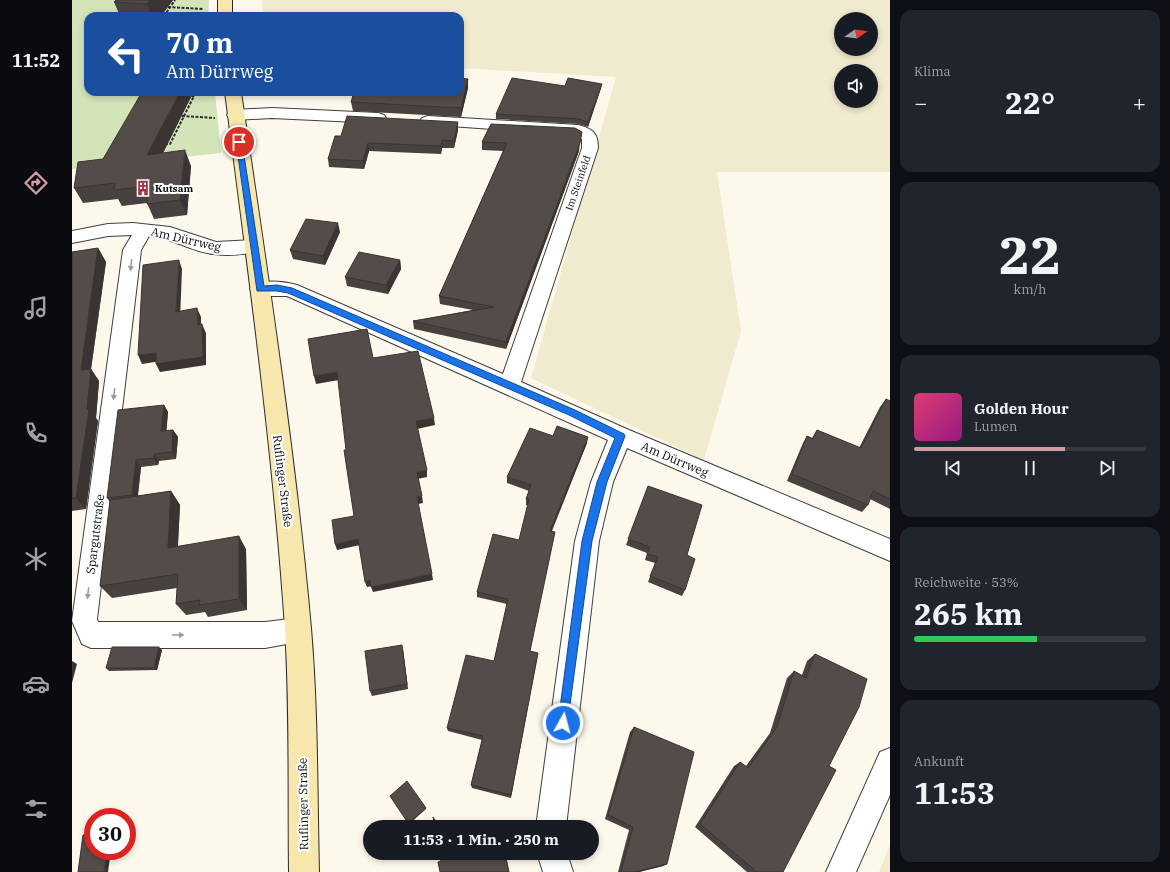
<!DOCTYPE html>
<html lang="de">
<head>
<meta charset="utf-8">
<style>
  body { margin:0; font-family:"IBM Plex Serif",serif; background:#20242c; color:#f1f3f6; height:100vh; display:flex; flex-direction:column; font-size:15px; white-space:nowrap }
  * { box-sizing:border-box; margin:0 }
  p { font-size:13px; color:#9ea1a6 }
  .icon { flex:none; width:22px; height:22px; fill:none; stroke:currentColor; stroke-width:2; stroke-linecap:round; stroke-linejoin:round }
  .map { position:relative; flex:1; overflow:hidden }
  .drawer { display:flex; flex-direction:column; gap:10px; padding:10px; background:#0d0f14; width:280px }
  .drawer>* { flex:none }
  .banner { position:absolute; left:12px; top:12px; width:380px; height:84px; border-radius:12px; box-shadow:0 2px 6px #0003; background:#1a4fa0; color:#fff; overflow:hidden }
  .needle { width:26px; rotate:77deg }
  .fabs { position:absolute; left:762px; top:12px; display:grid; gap:8px }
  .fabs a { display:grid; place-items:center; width:44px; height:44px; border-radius:50%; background:#171b24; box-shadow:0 2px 6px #0003; font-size:20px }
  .speed { position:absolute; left:12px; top:808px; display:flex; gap:8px; font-size:20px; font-weight:700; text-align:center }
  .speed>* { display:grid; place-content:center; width:52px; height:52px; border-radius:50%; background:#171b24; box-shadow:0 2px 6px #0003; line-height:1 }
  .speed .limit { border:6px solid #d22; background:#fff; color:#111 }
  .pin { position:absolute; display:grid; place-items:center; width:34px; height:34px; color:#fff; margin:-17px; border:2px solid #fff; border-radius:50%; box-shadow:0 1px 4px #0007 }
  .me { position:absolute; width:44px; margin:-22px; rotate:7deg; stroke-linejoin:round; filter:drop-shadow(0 0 3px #0008) }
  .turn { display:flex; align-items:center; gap:14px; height:84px; padding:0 16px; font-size:18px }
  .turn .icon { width:52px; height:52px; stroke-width:2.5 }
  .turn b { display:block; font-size:28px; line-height:34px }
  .big { font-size:30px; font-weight:700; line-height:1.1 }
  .drawer .tile { flex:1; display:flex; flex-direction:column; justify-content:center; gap:6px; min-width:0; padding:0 14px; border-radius:12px; background:#20242c }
  .drawer .dial { align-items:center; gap:0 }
  .dial b { font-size:52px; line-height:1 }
  .song { display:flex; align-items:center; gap:12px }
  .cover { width:48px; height:48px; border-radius:6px; background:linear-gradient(135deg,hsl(340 70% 55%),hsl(310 70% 35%)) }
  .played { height:4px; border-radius:2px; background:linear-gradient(90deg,#d29ca6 65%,#363941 65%) }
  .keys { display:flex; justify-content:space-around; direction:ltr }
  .heat { display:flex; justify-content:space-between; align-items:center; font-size:22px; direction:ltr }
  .charge { height:6px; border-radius:3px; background:linear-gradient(90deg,#34c759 53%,#363941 0) }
  .trip { position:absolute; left:291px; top:820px; width:236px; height:40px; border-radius:20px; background:#171b24; box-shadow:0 2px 6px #0003; font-weight:700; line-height:40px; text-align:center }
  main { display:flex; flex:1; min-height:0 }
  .tabs { display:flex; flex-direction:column; width:72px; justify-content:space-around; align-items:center; background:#090b0e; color:#9ea1a6 }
  .tabs .icon { width:28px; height:28px }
  .tabs .current { color:#d29ca6 }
  .tabs b { font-size:18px; color:#f1f3f6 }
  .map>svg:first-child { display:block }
  .farmland { fill:#f0eace; fill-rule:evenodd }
  .green { fill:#d3e4b9 }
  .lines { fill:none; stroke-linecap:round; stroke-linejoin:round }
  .street-casing { stroke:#3e3e3e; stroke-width:2 }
  .secondary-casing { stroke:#2d2d2d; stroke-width:2 }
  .path { stroke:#2d2d2d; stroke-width:2; stroke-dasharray:3 1.5; stroke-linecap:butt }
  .street { fill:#fff; fill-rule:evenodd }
  .secondary { fill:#f7e7ad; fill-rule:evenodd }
  .wall { fill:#47413f }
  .shaded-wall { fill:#3a3533 }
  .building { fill:#534c49; stroke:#3a3533 }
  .oneway { fill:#9d9d9d }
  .route { fill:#1a73e8; stroke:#114b97 }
  .labels { text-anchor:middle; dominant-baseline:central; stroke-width:4; stroke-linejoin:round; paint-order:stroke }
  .far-street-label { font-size:10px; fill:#0b0b0b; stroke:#fff }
  .far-poi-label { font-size:10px; font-weight:bold; fill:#0b0b0b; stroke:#fff; text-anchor:start }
  .street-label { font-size:12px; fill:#0b0b0b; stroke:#fff }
</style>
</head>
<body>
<main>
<nav class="tabs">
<b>11:52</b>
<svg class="icon current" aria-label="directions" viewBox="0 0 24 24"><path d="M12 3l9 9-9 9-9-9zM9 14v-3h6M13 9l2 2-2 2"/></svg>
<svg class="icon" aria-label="music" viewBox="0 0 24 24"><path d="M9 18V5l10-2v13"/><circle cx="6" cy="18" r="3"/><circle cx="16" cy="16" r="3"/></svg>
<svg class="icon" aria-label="phone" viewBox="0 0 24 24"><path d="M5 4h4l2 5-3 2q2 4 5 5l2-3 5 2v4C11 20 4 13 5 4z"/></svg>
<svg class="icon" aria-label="climate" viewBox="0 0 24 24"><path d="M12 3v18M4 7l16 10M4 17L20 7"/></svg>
<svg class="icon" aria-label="car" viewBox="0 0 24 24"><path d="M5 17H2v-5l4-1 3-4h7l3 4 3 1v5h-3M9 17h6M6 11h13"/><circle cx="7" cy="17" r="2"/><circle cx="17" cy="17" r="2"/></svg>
<svg class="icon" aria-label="filters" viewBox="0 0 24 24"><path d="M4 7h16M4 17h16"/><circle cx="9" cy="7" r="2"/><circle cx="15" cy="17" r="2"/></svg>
</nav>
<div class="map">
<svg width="818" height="872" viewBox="0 0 818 872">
  <rect width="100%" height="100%" fill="#fdf8ec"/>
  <g class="farmland">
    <path d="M190 0H818V172H645L669 331 632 460 459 378 544 77 388 68V16H191ZM769 19H799V49H769ZM769 71H799V101H769Z"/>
    <path d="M818 845V872H807Z"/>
  </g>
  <path class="green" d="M0 0H137L136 16H16V92H143L149 153 0 169Z"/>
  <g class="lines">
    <g class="street-casing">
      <g id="street">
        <path d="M200 108 306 113 312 115 314 118 312 121 306 123 200 118 163 120 157 118 155 115 157 112 163 110Z"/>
        <path d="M356 116 506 125C521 129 526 133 526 148L449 382 557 430 818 539V561L555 448 541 482 527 541 494 827H464L503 541 519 482 536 440 215 296H188L181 294 178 289 181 284C196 280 210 281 225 285L431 374 510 148V139L502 135 350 124 348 121 350 118Z"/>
        <path d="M61 223 98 227 144 242 182 240 188 242 191 246 188 250C168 256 147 257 127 251 110 246 96 238 77 236L69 250 25 619 26 622H193L226 618 235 621 239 630 235 639 226 642 193 648H19L10 644 0 621 51 250 60 235 36 236 0 243V231L36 224Z"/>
        <path d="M818 748V795L784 872H754L808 752Z"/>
        <path d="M465 853H495L501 872H471Z"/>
      </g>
    </g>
    <g class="secondary-casing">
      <g id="secondary">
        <rect x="146" y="0" width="14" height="16"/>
        <path d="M153 92H169C195 270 223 448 239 628 246 709 245 791 247 872H217C216 791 218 709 213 628 201 449 176 270 153 92Z"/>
      </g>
    </g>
    <g class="path">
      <path d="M96 7 131 9"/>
      <path d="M92 16 103 0"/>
      <path d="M110 116 143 118"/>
      <path d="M93 144H98L122 96H117"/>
    </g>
    <use href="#street" class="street"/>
    <use href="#secondary" class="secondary"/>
  </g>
  <g class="wall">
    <path d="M101 0 89 16H48L42 2Z"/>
    <path d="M396 79V88L389 117 281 111 279 102Z"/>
    <path d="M493 86 529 88 516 127 506 124 424 119V114Z"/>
    <path d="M119 97 91 153 119 166 115 215 82 219 75 203 50 206 46 199 11 203 2 188 31 159Z"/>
    <path d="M386 122V130L382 148H370L369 154 297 151 292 169 257 167 256 159 269 136Z"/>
    <path d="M419 124 507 151 434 349 342 329 341 321 401 310 368 304 367 296 431 151 410 150V142Z"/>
    <path d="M268 232 253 265 221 259 218 250Z"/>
    <path d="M26 248 34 262 19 369 27 381 24 418 26 421 14 509 0 511V252Z"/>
    <path d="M328 260 329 269 316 294 275 286 273 277Z"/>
    <path d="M814 399 818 401V509L798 499 796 505 790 512 715 481 731 443 735 436 740 438 745 430 787 448 808 407Z"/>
    <path d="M92 405 96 412 94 431 101 430 106 437 104 459 87 461 86 465 69 467 66 496 99 491 108 505 106 546 174 549 175 610 136 617 133 612 114 615 104 604 105 588 40 598 28 586 38 502 35 498Z"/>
    <path d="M481 436 515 443 480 531 458 651 466 653 439 798 400 788 399 785 410 740 376 731 375 728 422 661 435 604 405 597V592L447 540 456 505H454V499L457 491 435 483V477Z"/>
    <path d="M576 486 615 555 613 590 610 596 576 582 583 563 573 560 575 553 554 545Z"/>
    <path d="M90 650 85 670 37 671 34 668Z"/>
    <path d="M331 650 336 689 300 696 298 691Z"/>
    <path d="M743 654 757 766 711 872H675L623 827 662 766 668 762 674 766 698 733 715 678 722 671 730 675 735 661Z"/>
    <path d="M562 727 595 864 591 866 567 872H546L557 830 533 819 558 732Z"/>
  </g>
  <g class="shaded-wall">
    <path d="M78 0H101L89 16H79L75 4Z"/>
    <path d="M396 79V88L389 117V108Z"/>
    <path d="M530 84 529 88 516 127V122Z"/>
    <path d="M108 92H117L119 97 82 171 75 155Z"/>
    <path d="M386 122V130L382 148V141Z"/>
    <path d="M370 140V148L369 154V146Z"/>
    <path d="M296 143 297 151 292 169 291 161Z"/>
    <path d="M508 143 507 151 434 349V342Z"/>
    <path d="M113 150 119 166 115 215 108 200Z"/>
    <path d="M266 223 268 232 253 265 251 256Z"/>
    <path d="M26 248 34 262 19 369 27 381 24 418 26 421 14 509 4 498 15 409 9 370Z"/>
    <path d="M107 260 110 269 108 320 104 312Z"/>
    <path d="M328 260 329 269 316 294 314 285Z"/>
    <path d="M125 308 129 317V333L126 325Z"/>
    <path d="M130 324 134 333V365L88 372 84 364Z"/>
    <path d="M84 353 89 361 70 364 66 355Z"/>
    <path d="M265 372 267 380 244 384 242 376Z"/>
    <path d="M92 405 96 412 94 438 89 431Z"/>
    <path d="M362 418 363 425 345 429 344 421Z"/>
    <path d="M101 430 106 437 104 459 100 452Z"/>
    <path d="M516 437 515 443 477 536 478 531Z"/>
    <path d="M82 454 87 461 86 465 82 458Z"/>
    <path d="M64 460 69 467 65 501 60 495Z"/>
    <path d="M355 470V477L345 479V472Z"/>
    <path d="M99 491 108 505 105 560 96 548Z"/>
    <path d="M350 496 351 503 346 504 345 497Z"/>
    <path d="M167 536 174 549 175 610 167 599Z"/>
    <path d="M286 539 288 545 265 550 263 544Z"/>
    <path d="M360 574 361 580 301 592 299 587Z"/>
    <path d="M298 580 300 586 295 587 293 582Z"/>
    <path d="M330 645 331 650 336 689 335 684Z"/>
    <path d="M87 647 90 650 85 670 82 668Z"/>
    <path d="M0 661 5 664 0 683Z"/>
    <path d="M354 808V809L337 824 336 823Z"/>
    <path d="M35 851H39L36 872H32Z"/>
    <path d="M595 864 591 866 567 872H562Z"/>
  </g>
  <g class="building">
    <path d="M44 0H78L75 4 42 2Z"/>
    <path d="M388 78 396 79 389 108 279 102 282 92H388Z"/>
    <path d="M440 78 493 86 496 78 530 84 516 122 507 119 424 114Z"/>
    <path d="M70 92H108L75 155 113 150 108 200 75 204 76 186 42 190 43 183 2 188 6 162 31 159Z"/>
    <path d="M275 116 386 122 382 141 370 140 369 146 296 143 291 161 256 159 263 136H269Z"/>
    <path d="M419 124 503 128 510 132 508 143 434 342 341 321 422 307 367 296 435 143 410 142Z"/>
    <path d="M234 219 266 223 251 256 218 250Z"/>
    <path d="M26 248 9 370 19 369 15 409H17L4 498H0V252Z"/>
    <path d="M287 252 328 260 314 285 273 277Z"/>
    <path d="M107 260 104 312 125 308 126 325 130 324 131 357 84 364V353L66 355 71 265Z"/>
    <path d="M295 329 301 358 346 351 362 418 344 421 355 470 345 472 350 496 345 497 360 574 299 587 298 580 293 582 286 539 263 544 260 520 282 516 272 450H274L265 372 242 376 236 339Z"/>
    <path d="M814 399 818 401V499L801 491 796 505 720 474 735 436 741 439 745 430 789 448Z"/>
    <path d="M92 405 89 431 101 430 100 452 82 454V458L64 460 60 495 35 498 46 410Z"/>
    <path d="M485 426 516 437 478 531 483 532 458 651 466 653 439 795 399 785 411 736 375 728 394 655 422 661 436 599 405 592 421 534 447 540 457 499H454L459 485 435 477 458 428 481 436Z"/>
    <path d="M576 486 630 505 615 555 623 559 613 590 578 576 586 557 575 554 578 547 556 539Z"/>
    <path d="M99 491 96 548 167 536V599L127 605 128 600 104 604 106 574 28 586 38 500Z"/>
    <path d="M330 645 335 684 298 691 293 651Z"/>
    <path d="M40 647H87L82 668H34Z"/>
    <path d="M743 654 795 679 787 707 757 766 764 770 711 872H685L628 824 668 762 676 768 705 727 722 671 734 678Z"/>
    <path d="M562 727 622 752 595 864 562 872H549L561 827 536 815Z"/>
    <path d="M335 781 354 808 336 823 318 796Z"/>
    <path d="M361 817 368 827H363Z"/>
    <path d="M21 834V851H35L32 872H6L11 835Z"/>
    <path d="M367 853H433L437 872H368L366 862 369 861Z"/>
  </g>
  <defs><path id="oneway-solid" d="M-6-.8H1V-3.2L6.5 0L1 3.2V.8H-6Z"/></defs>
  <g class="oneway">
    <use href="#oneway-solid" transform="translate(59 265) rotate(97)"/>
    <use href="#oneway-solid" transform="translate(42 394) rotate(97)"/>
    <use href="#oneway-solid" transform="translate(16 593) rotate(97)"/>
    <use href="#oneway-solid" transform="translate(106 635)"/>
  </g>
  <path class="route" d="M167 140 170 142 192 286 205 285 220 288 503 410 552 434 553 436 535 482 520 541 495 727 491 729 487 727 486 723 510 541 525 482 543 438 497 415 216 293 205 291H185L164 142Z"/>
  <defs>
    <g id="building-bare" transform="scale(1.2)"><path d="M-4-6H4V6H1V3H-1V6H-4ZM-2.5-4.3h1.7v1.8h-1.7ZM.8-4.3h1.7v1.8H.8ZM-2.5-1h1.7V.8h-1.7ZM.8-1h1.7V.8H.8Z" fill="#ad3244" stroke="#fff" stroke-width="2.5" paint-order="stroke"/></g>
  </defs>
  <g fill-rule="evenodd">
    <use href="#building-bare" x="71" y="188"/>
  </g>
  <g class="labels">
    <g class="far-street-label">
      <text transform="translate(506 183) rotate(-71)">Im Steinfeld</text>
    </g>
    <g class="far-poi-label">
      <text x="83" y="188">Kutsam</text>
    </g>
    <g class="street-label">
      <text transform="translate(114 239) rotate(13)">Am Dürrweg</text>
      <text transform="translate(603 459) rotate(23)">Am Dürrweg</text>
      <text transform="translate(211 481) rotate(83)">Ruflinger Straße</text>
      <text transform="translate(23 534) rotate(-83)">Spargutstraße</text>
      <text transform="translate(231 804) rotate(-91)">Ruflinger Straße</text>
    </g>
  </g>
</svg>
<div class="fabs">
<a><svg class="needle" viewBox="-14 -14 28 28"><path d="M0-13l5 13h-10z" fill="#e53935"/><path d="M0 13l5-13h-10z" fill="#9ea1a6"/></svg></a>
<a><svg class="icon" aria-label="sound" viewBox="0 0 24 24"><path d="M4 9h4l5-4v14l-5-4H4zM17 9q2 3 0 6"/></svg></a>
</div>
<div class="speed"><div class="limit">30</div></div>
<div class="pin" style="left:167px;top:142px;background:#d93025"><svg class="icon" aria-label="arrive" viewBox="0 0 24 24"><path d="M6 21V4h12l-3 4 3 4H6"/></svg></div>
<svg class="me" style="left:491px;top:723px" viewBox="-20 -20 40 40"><circle r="17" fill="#1a73e8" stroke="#fff" stroke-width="3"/><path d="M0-11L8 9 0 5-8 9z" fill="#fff"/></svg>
<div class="trip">11:53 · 1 Min. · 250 m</div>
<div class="banner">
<div class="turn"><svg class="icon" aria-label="left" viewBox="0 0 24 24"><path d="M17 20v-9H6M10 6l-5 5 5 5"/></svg><div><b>70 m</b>Am Dürrweg</div></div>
</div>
</div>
<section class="drawer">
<div class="tile"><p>Klima</p>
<div class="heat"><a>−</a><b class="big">22°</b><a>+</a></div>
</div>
<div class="tile dial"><b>22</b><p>km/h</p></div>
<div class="tile">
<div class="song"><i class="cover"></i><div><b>Golden Hour</b><p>Lumen</p></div></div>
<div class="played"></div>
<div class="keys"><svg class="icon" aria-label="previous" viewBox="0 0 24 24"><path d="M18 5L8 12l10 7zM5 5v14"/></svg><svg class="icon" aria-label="pause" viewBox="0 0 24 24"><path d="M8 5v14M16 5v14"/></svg><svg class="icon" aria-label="next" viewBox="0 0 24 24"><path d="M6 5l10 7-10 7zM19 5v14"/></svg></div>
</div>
<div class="tile"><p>Reichweite · 53%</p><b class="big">265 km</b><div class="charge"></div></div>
<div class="tile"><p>Ankunft</p><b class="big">11:53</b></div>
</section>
</main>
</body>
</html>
